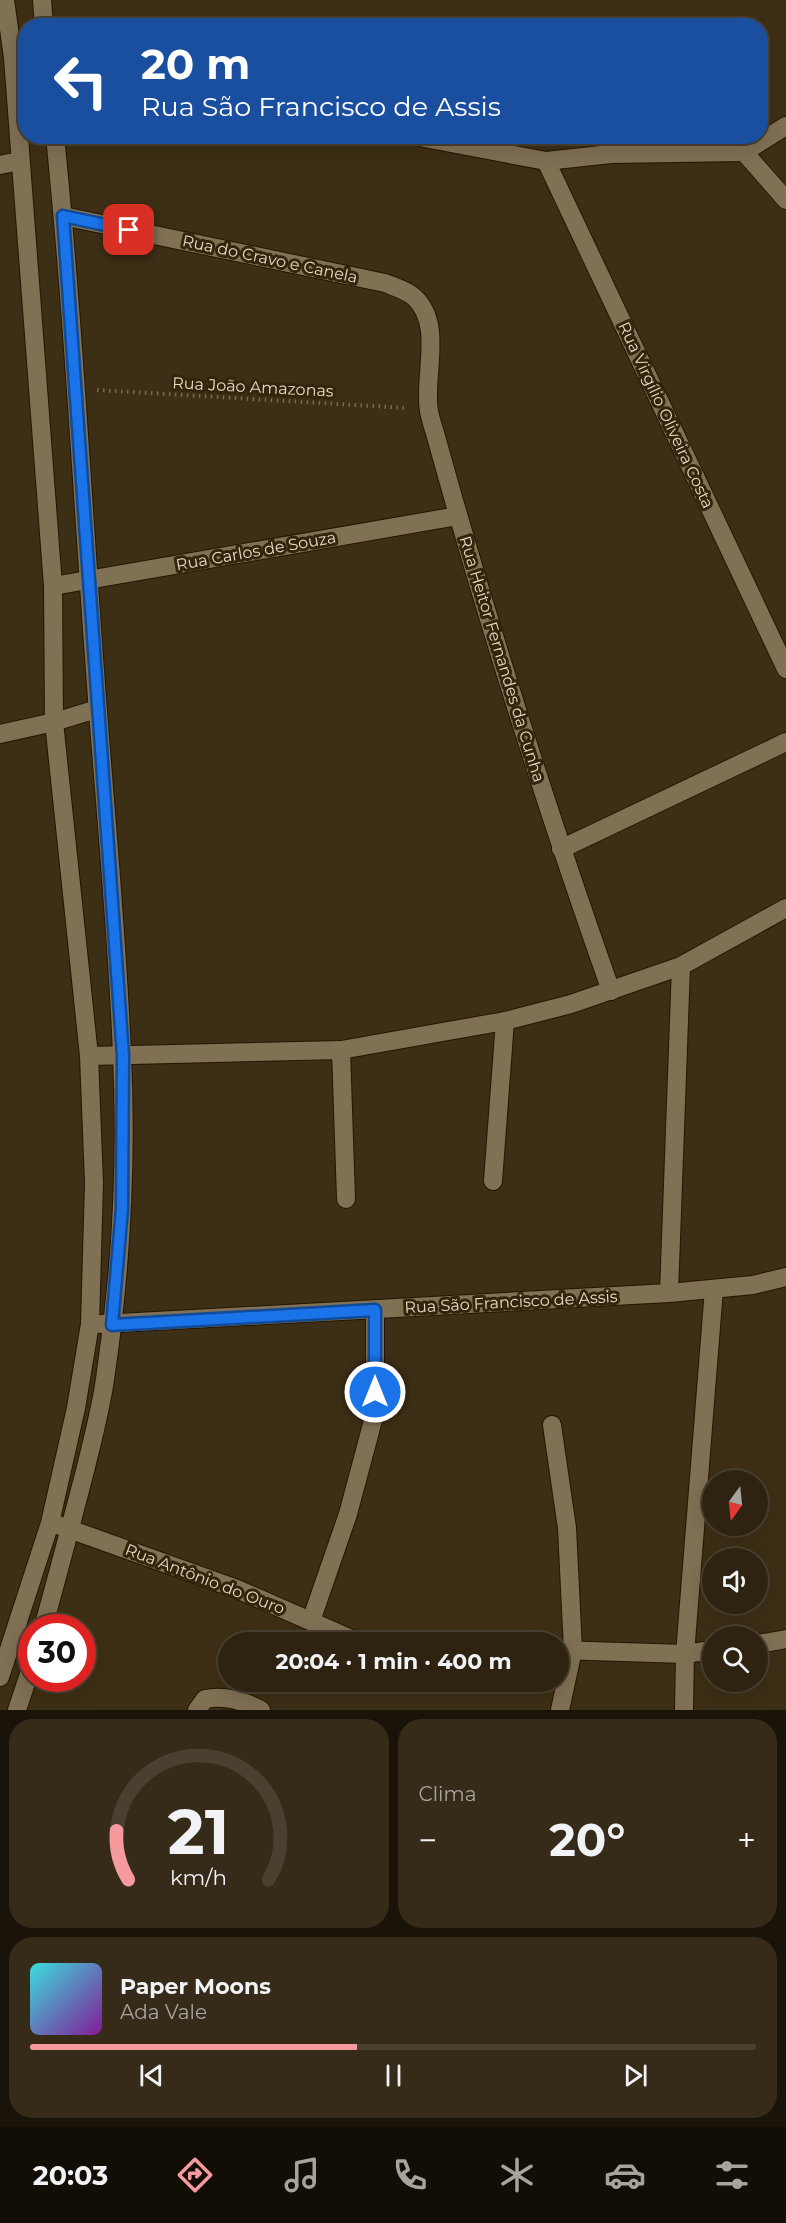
<!DOCTYPE html>
<html lang="pt">
<head>
<meta charset="utf-8">
<style>
  body { margin:0; font-family:Montserrat,sans-serif; background:#362b19; color:#f1f3f6; height:100vh; display:flex; flex-direction:column; font-size:22px; white-space:nowrap }
  * { box-sizing:border-box; margin:0 }
  p { font-size:20px; color:#a7a49f }
  .icon { flex:none; width:33px; height:33px; fill:none; stroke:currentColor; stroke-width:2; stroke-linecap:round; stroke-linejoin:round }
  .map { position:relative; height:1710px; overflow:hidden }
  .drawer { display:flex; flex-direction:column; gap:9px; padding:9px; background:#191309; flex:1 }
  .drawer>* { flex:none }
  .guide { position:absolute; left:18px; top:18px; width:750px; height:126px; border-radius:24px; box-shadow:0 6px 24px #0002,0 0 0 2px #494030; background:#1a4fa0; color:#fff; overflow:hidden }
  .needle { width:39px; rotate:195deg }
  .buttons { position:absolute; left:702px; top:1470px; display:grid; gap:12px }
  .buttons a { display:grid; place-items:center; width:66px; height:66px; border-radius:50%; background:#2e2310; box-shadow:0 6px 24px #0002,0 0 0 2px #494030; font-size:30px }
  .speed { position:absolute; left:18px; top:1614px; display:flex; gap:12px; font-size:30px; font-weight:700; text-align:center }
  .speed>* { display:grid; place-content:center; width:78px; height:78px; border-radius:50%; background:#2e2310; box-shadow:0 6px 24px #0002,0 0 0 2px #494030; line-height:1 }
  .speed .limit { border:9px solid #d22; background:#fff; color:#111 }
  .pin { position:absolute; display:grid; place-items:center; width:51px; height:51px; color:#fff; margin:-26px; border-radius:12px; box-shadow:0 3px 9px #0006 }
  .me { position:absolute; width:66px; margin:-33px; rotate:0deg; stroke-linejoin:round; filter:drop-shadow(0 0 4px #0008) }
  .turn { display:flex; align-items:center; gap:21px; height:126px; padding:0 24px; font-size:27px }
  .turn .icon { width:78px; height:78px; stroke-width:2.5 }
  .turn b { display:block; font-size:42px; line-height:51px }
  .big { font-size:45px; font-weight:700; line-height:1.1 }
  .drawer .tile { flex:1; display:flex; flex-direction:column; justify-content:center; gap:9px; min-width:0; padding:0 21px; border-radius:24px; background:#362b19 }
  .drawer .dial { align-items:center; gap:0 }
  .dial svg { height:156px; overflow:visible; fill:none; stroke:#494030; stroke-width:7; stroke-linecap:round; text-anchor:middle }
  .dial text { fill:#f1f3f6; stroke:none }
  .song { display:flex; align-items:center; gap:18px }
  .cover { width:72px; height:72px; border-radius:9px; background:linear-gradient(135deg,hsl(180 70% 55%),hsl(290 70% 35%)) }
  .played { height:6px; border-radius:3px; background:linear-gradient(90deg,#f59b9e 45%,#494030 45%) }
  .keys { display:flex; justify-content:space-around; direction:ltr }
  .heat { display:flex; justify-content:space-between; align-items:center; font-size:33px; direction:ltr }
  .drawer .tiles { flex:1; display:grid; gap:9px; grid-template-columns:1fr 1fr }
  .tile:last-child { grid-column:span 2 }
  .trip { position:absolute; left:218px; top:1632px; width:351px; height:60px; border-radius:30px; background:#2e2310; box-shadow:0 6px 24px #0002,0 0 0 2px #494030; font-weight:700; line-height:60px; text-align:center }
  .tabs { display:flex; height:96px; justify-content:space-around; align-items:center; background:#120e06; color:#a7a49f }
  .tabs .icon { width:42px; height:42px }
  .tabs .current { color:#f59b9e }
  .tabs b { font-size:27px; color:#f1f3f6 }
  .map>svg:first-child { display:block }
  .lines { fill:none; stroke-linecap:round; stroke-linejoin:round }
  .minor-casing { stroke:#241700; stroke-width:20 }
  .path { stroke:#776b55; stroke-width:4; stroke-dasharray:1.5 4.5; stroke-linecap:butt }
  .minor { stroke:#807054; stroke-width:18 }
  .route-casing { stroke:#114b97; stroke-width:15 }
  .route { stroke:#1a73e8; stroke-width:10 }
  .labels { text-anchor:middle; dominant-baseline:central; stroke-width:6; stroke-linejoin:round; paint-order:stroke }
  .street-label { font-size:16px; fill:#e2d9ca; stroke:#33250a }
</style>
</head>
<body>
<div class="map">
<svg width="786" height="1710" viewBox="0 0 786 1710">
  <rect width="100%" height="100%" fill="#3d2f15"/>
  <g class="lines">
    <g class="minor-casing">
      <g id="minor">
        <path d="M42 0 44 26"/>
        <path d="M414 136 546 161 611 154 744 152 786 126"/>
        <path d="M744 152 786 200"/>
        <path d="M546 161 786 669"/>
        <path d="M0 165 20 161"/>
        <path d="M63 216 385 283C395 287 406 290 414 297 444 324 423 376 429 411 430 418 433 426 435 433 487 621 546 807 611 991"/>
        <path d="M53 586 458 516"/>
        <path d="M0 734 54 722 97 709"/>
        <path d="M561 849 786 742"/>
        <path d="M341 1050 346 1199"/>
        <path d="M89 1056 341 1050 505 1021 571 1004 681 966 786 908"/>
        <path d="M493 1181 505 1021"/>
        <path d="M669 1293 681 966"/>
        <path d="M101 1324 669 1293 753 1285 786 1277"/>
        <path d="M552 1425 567 1528 573 1650 560 1710"/>
        <path d="M58 1525 237 1589 358 1642"/>
        <path d="M311 1621 348 1514 375 1413V1310"/>
        <path d="M43 1628C58 1574 72 1521 86 1467 93 1438 101 1408 105 1379 121 1272 127 1163 122 1055 117 927 104 799 95 671 82 493 73 314 55 136"/>
        <path d="M758 1644 786 1639"/>
        <path d="M558 1650 685 1654 712 1650"/>
        <path d="M0 1677 50 1523 76 1408 90 1324 94 1183 89 1056 54 722 53 586 13 58 5 0"/>
        <path d="M17 1710 32 1665"/>
        <path d="M197 1710 205 1699C224 1695 244 1701 261 1710"/>
        <path d="M684 1710 685 1654 714 1289"/>
      </g>
    </g>
    <path class="path" d="M97 390 407 408"/>
    <use href="#minor" class="minor"/>
  </g>
  <g class="lines">
    <g class="route-casing">
      <path id="route" d="M129 230 63 216 123 1056 122 1209 112 1325 375 1310V1392"/>
    </g>
    <use href="#route" class="route"/>
  </g>
  <g class="labels">
    <g class="street-label">
      <text transform="translate(270 259) rotate(12)">Rua do Cravo e Canela</text>
      <text transform="translate(253 387) rotate(3)">Rua João Amazonas</text>
      <text transform="translate(666 415) rotate(65)">Rua Virgílio Oliveira Costa</text>
      <text transform="translate(256 551) rotate(-10)">Rua Carlos de Souza</text>
      <text transform="translate(502 659) rotate(73)">Rua Heitor Fernandes da Cunha</text>
      <text transform="translate(511 1302) rotate(-3)">Rua São Francisco de Assis</text>
      <text transform="translate(205 1579) rotate(21)">Rua Antônio do Ouro</text>
    </g>
  </g>
</svg>
<div class="buttons">
<a><svg class="needle" viewBox="-14 -14 28 28"><path d="M0-13l5 13h-10z" fill="#e53935"/><path d="M0 13l5-13h-10z" fill="#a7a49f"/></svg></a>
<a><svg class="icon" aria-label="sound" viewBox="0 0 24 24"><path d="M4 9h4l5-4v14l-5-4H4zM17 9q2 3 0 6"/></svg></a>
<a><svg class="icon" aria-label="search" viewBox="0 0 24 24"><circle cx="10" cy="10" r="6"/><path d="M15 15l6 6"/></svg></a>
</div>
<div class="speed"><div class="limit">30</div></div>
<div class="pin" style="left:129px;top:230px;background:#d93025"><svg class="icon" aria-label="arrive" viewBox="0 0 24 24"><path d="M6 21V4h12l-3 4 3 4H6"/></svg></div>
<svg class="me" style="left:375px;top:1392px" viewBox="-20 -20 40 40"><circle r="17" fill="#1a73e8" stroke="#fff" stroke-width="3"/><path d="M0-11L8 9 0 5-8 9z" fill="#fff"/></svg>
<div class="trip">20:04 · 1 min · 400 m</div>
<div class="guide">
<div class="turn"><svg class="icon" aria-label="left" viewBox="0 0 24 24"><path d="M17 20v-9H6M10 6l-5 5 5 5"/></svg><div><b>20 m</b>Rua São Francisco de Assis</div></div>
</div>
</div>
<section class="drawer">
<div class="tiles">
<div class="tile dial"><svg viewBox="0 0 100 80">
<path d="M14 69A42 42 0 1 1 86 69"/>
<path d="M14 69A42 42 0 0 1 8 44" stroke="#f59b9e"/>
<text x="50" y="56" font-size="32" font-weight="700">21</text>
<text x="50" y="72" font-size="11">km/h</text>
</svg></div>
<div class="tile"><p>Clima</p>
<div class="heat"><a>−</a><b class="big">20°</b><a>+</a></div>
</div>
<div class="tile">
<div class="song"><i class="cover"></i><div><b>Paper Moons</b><p>Ada Vale</p></div></div>
<div class="played"></div>
<div class="keys"><svg class="icon" aria-label="previous" viewBox="0 0 24 24"><path d="M18 5L8 12l10 7zM5 5v14"/></svg><svg class="icon" aria-label="pause" viewBox="0 0 24 24"><path d="M8 5v14M16 5v14"/></svg><svg class="icon" aria-label="next" viewBox="0 0 24 24"><path d="M6 5l10 7-10 7zM19 5v14"/></svg></div>
</div>
</div>
</section>
<nav class="tabs">
<b>20:03</b>
<svg class="icon current" aria-label="directions" viewBox="0 0 24 24"><path d="M12 3l9 9-9 9-9-9zM9 14v-3h6M13 9l2 2-2 2"/></svg>
<svg class="icon" aria-label="music" viewBox="0 0 24 24"><path d="M9 18V5l10-2v13"/><circle cx="6" cy="18" r="3"/><circle cx="16" cy="16" r="3"/></svg>
<svg class="icon" aria-label="phone" viewBox="0 0 24 24"><path d="M5 4h4l2 5-3 2q2 4 5 5l2-3 5 2v4C11 20 4 13 5 4z"/></svg>
<svg class="icon" aria-label="climate" viewBox="0 0 24 24"><path d="M12 3v18M4 7l16 10M4 17L20 7"/></svg>
<svg class="icon" aria-label="car" viewBox="0 0 24 24"><path d="M5 17H2v-5l4-1 3-4h7l3 4 3 1v5h-3M9 17h6M6 11h13"/><circle cx="7" cy="17" r="2"/><circle cx="17" cy="17" r="2"/></svg>
<svg class="icon" aria-label="filters" viewBox="0 0 24 24"><path d="M4 7h16M4 17h16"/><circle cx="9" cy="7" r="2"/><circle cx="15" cy="17" r="2"/></svg>
</nav>
</body>
</html>
